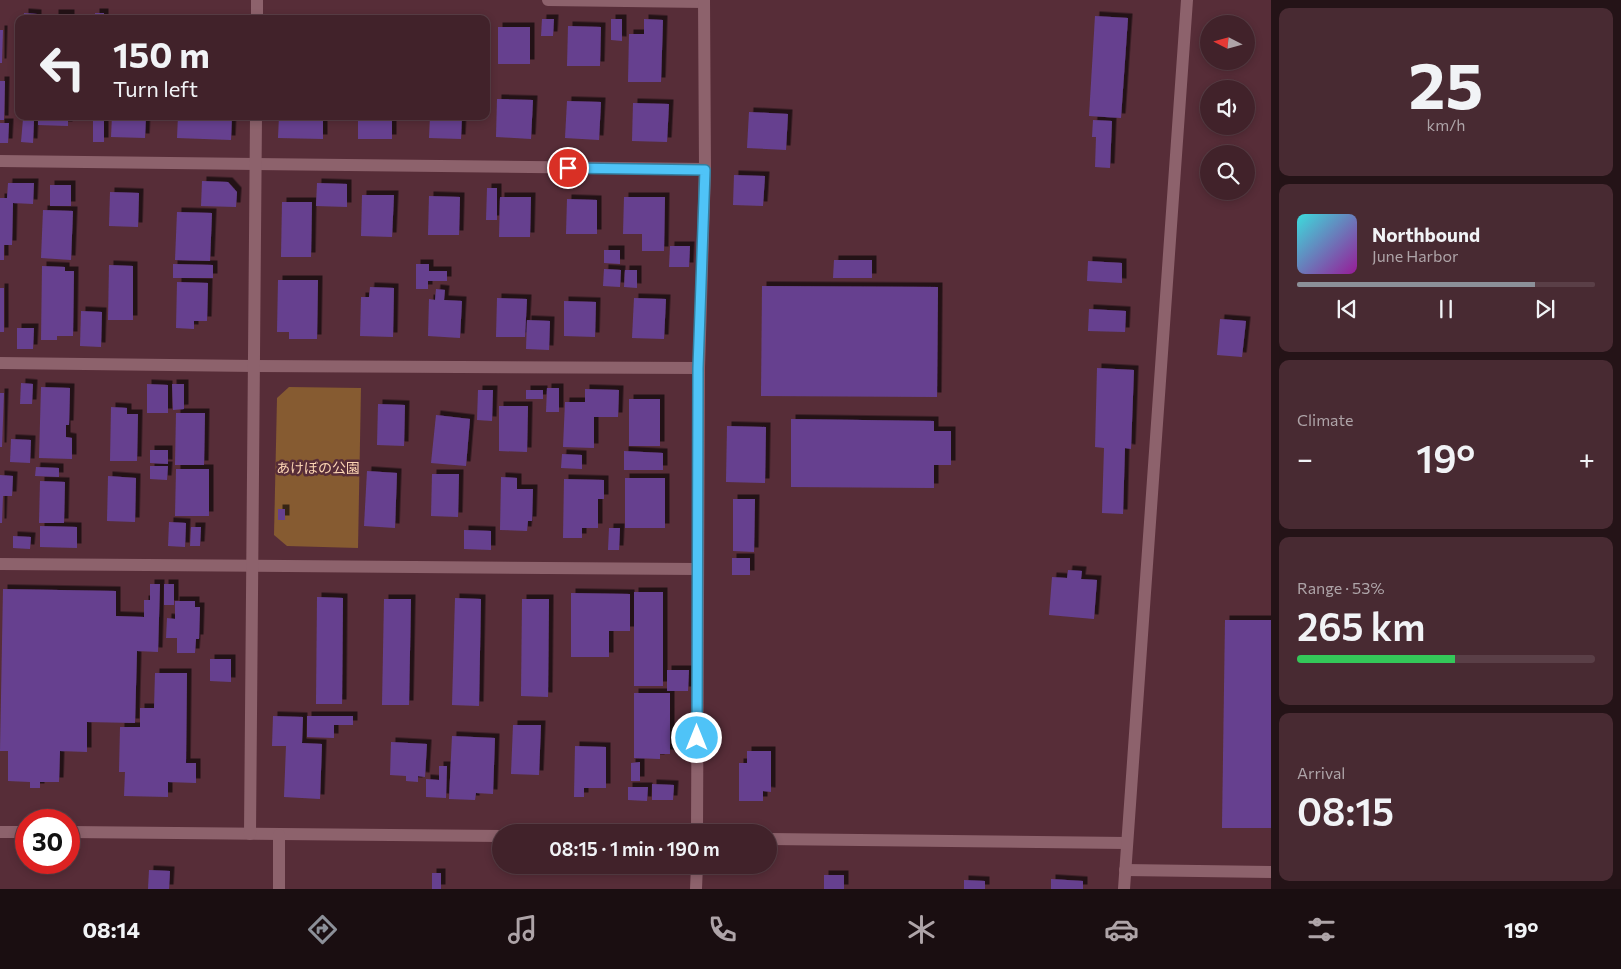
<!DOCTYPE html>
<html lang="en">
<head>
<meta charset="utf-8">
<style>
  body { margin:0; font-family:Commissioner,"Noto Sans JP",sans-serif; background:#482a32; color:#f1f3f6; height:100vh; display:flex; flex-direction:column; font-size:19px; white-space:nowrap }
  * { box-sizing:border-box; margin:0 }
  p { font-size:16px; color:#aea4a8 }
  .icon { flex:none; width:28px; height:28px; fill:none; stroke:currentColor; stroke-width:2; stroke-linecap:round; stroke-linejoin:round }
  .map { position:relative; flex:1; overflow:hidden }
  .drawer { display:flex; flex-direction:column; gap:8px; padding:8px; background:#241317; width:350px }
  .drawer>* { flex:none }
  .guide { position:absolute; left:15px; top:15px; width:475px; height:105px; border-radius:10px; box-shadow:0 2px 8px #0003,0 0 0 1px #5a3f47; background:#41222a; color:#f1f3f6; overflow:hidden }
  .needle { width:32px; rotate:276deg }
  .fabs { position:absolute; left:1200px; top:15px; display:grid; gap:10px }
  .fabs a { display:grid; place-items:center; width:55px; height:55px; border-radius:50%; background:#41222a; box-shadow:0 2px 8px #0003,0 0 0 1px #5a3f47; font-size:25px }
  .speed { position:absolute; left:15px; top:809px; display:flex; gap:10px; font-size:25px; font-weight:700; text-align:center }
  .speed>* { display:grid; place-content:center; width:65px; height:65px; border-radius:50%; background:#41222a; box-shadow:0 2px 8px #0003,0 0 0 1px #5a3f47; line-height:1 }
  .speed .limit { border:8px solid #d22; background:#fff; color:#111 }
  .pin { position:absolute; display:grid; place-items:center; width:42px; height:42px; color:#fff; margin:-21px; border:2px solid #fff; border-radius:50%; box-shadow:0 1px 5px #0007 }
  .me { position:absolute; width:55px; margin:-28px; rotate:0deg; stroke-linejoin:round; filter:drop-shadow(0 0 4px #0008) }
  .turn { display:flex; align-items:center; gap:18px; height:105px; padding:0 15px; font-size:22px }
  .turn .icon { width:65px; height:65px; stroke-width:2.5 }
  .turn b { display:block; font-size:35px; line-height:42px }
  .big { font-size:38px; font-weight:600; line-height:1.1 }
  .drawer .tile { flex:1; display:flex; flex-direction:column; justify-content:center; gap:8px; min-width:0; padding:0 18px; border-radius:10px; background:#482a32 }
  .drawer .dial { align-items:center; gap:0 }
  .dial b { font-size:65px; line-height:1 }
  .song { display:flex; align-items:center; gap:15px }
  .cover { width:60px; height:60px; border-radius:8px; background:linear-gradient(135deg,hsl(180 70% 55%),hsl(300 70% 35%)) }
  .played { height:5px; border-radius:2px; background:linear-gradient(90deg,#8c9099 80%,#5a3f47 80%) }
  .keys { display:flex; justify-content:space-around; direction:ltr }
  .heat { display:flex; justify-content:space-between; align-items:center; font-size:28px; direction:ltr }
  .charge { height:8px; border-radius:4px; background:linear-gradient(90deg,#34c759 53%,#5a3f47 0) }
  .trip { position:absolute; left:492px; top:824px; width:285px; height:50px; border-radius:25px; background:#41222a; box-shadow:0 2px 8px #0003,0 0 0 1px #5a3f47; font-weight:600; line-height:50px; text-align:center }
  .tab-bar { display:flex; height:80px; justify-content:space-around; align-items:center; background:#1a0e11; color:#aea4a8 }
  .tab-bar .icon { width:35px; height:35px }
  .tab-bar .current { color:#8c9099 }
  .tab-bar b { font-size:22px; color:#f1f3f6 }
  main { display:flex; flex:1; min-height:0 }
  .map>svg:first-child { display:block }
  .green { fill:#865b31 }
  .building { fill:#66418f; filter:url(#shadow) }
  .lines { fill:none; stroke-linecap:round; stroke-linejoin:round }
  .minor { stroke:#8d626c; stroke-width:12 }
  .route-casing { stroke:#337fa1; stroke-width:12 }
  .route { stroke:#4fc3f7; stroke-width:9 }
  .labels { text-anchor:middle; dominant-baseline:central; stroke-width:5; stroke-linejoin:round; paint-order:stroke }
  .park-label { font-size:14px; fill:#fcd5b3; stroke:#572d38 }
</style>
</head>
<body>
<main>
<div class="map">
<svg width="1271" height="889" viewBox="0 0 1271 889">
  <defs>
    <filter id="shadow"><feDropShadow dx="4.5" dy="-4.5" stdDeviation="0" flood-color="#0009"/></filter>
  </defs>
  <rect width="100%" height="100%" fill="#572d38"/>
  <path class="green" d="M289 387 361 388 358 548 287 546 274 535 277 398Z"/>
  <g class="building">
    <path d="M24 13 37 14V19H24Z"/>
    <rect x="95" y="13" width="9" height="6"/>
    <rect x="54" y="14" width="16" height="5"/>
    <path d="M1095 16 1128 18 1121 118 1089 116Z"/>
    <path d="M542 19H554L553 36H541Z"/>
    <path d="M611 19H622V41L611 40Z"/>
    <path d="M644 19 663 20 661 82H628L629 34H644Z"/>
    <path d="M568 26 601 27 600 66H567Z"/>
    <rect x="498" y="27" width="32" height="37"/>
    <path d="M0 30H3L2 63H0Z"/>
    <path d="M0 81H5L4 120H0Z"/>
    <path d="M497 99 533 100 531 139 496 137Z"/>
    <path d="M567 101 601 102 599 140 565 138Z"/>
    <path d="M633 103 669 104 667 142 632 141Z"/>
    <path d="M749 112 788 114 786 150 747 148Z"/>
    <path d="M38 116H68V126L38 125Z"/>
    <path d="M112 116H146L145 138 111 137Z"/>
    <path d="M178 116H209V121H217V116H232L231 140 177 138Z"/>
    <path d="M279 116H323V139L278 138Z"/>
    <rect x="358" y="116" width="34" height="23"/>
    <path d="M430 116H462L461 139 429 138Z"/>
    <path d="M23 119 34 120 33 143 21 142Z"/>
    <rect x="93" y="119" width="11" height="23"/>
    <path d="M1093 120 1112 121 1110 168 1095 167 1096 137H1092Z"/>
    <path d="M0 123H9L8 143H0Z"/>
    <path d="M734 175 765 176 763 206 733 205Z"/>
    <path d="M202 181 228 182 237 192 236 207 201 206Z"/>
    <path d="M8 183H34L33 204 13 203 12 245H4V260H0V198H7Z"/>
    <path d="M317 183 347 184V207L316 206Z"/>
    <rect x="50" y="185" width="21" height="21"/>
    <path d="M487 188H497V220H486Z"/>
    <path d="M110 192 139 193 138 227 109 226Z"/>
    <path d="M362 195H394L392 237 361 236Z"/>
    <path d="M429 196 460 197 459 235H428Z"/>
    <path d="M500 197H531L530 237H499Z"/>
    <path d="M624 197H665L664 251H642V234H623Z"/>
    <path d="M567 199 597 200V234H566Z"/>
    <path d="M282 202H312L311 257H281Z"/>
    <path d="M43 210 73 211 71 260 41 258Z"/>
    <path d="M177 212 212 213 210 261 175 260Z"/>
    <path d="M670 246H690L689 267H669Z"/>
    <path d="M604 250H620V264L604 263Z"/>
    <path d="M834 260H872V278H833Z"/>
    <path d="M1088 261 1122 263V283L1087 281Z"/>
    <path d="M173 264 213 265V278H173Z"/>
    <path d="M416 264H429V271H447V281H428V289H416Z"/>
    <path d="M109 265 133 266V320H108Z"/>
    <path d="M42 266 65 267V271H74L73 336H57V340H41Z"/>
    <path d="M604 269 621 270 620 287 603 286Z"/>
    <path d="M625 270H637V288L624 287Z"/>
    <path d="M278 280H318L317 339H289V332H277Z"/>
    <path d="M177 282 208 283 207 321H194V329L176 328Z"/>
    <path d="M762 286 938 287 937 397 761 396Z"/>
    <path d="M370 287 394 288 393 337 360 336 361 297H369Z"/>
    <rect x="0" y="288" width="4" height="44"/>
    <path d="M436 289 445 290 444 300 462 301 460 338 428 336 429 299 435 300Z"/>
    <path d="M497 298 527 299 525 337H496Z"/>
    <path d="M634 298 666 299 664 339 632 338Z"/>
    <path d="M564 301 596 302 595 337 564 336Z"/>
    <path d="M1089 309 1126 311 1125 332 1088 331Z"/>
    <path d="M81 311 102 312 101 347 80 346Z"/>
    <path d="M1220 319 1246 321 1242 357 1217 355Z"/>
    <path d="M527 320 550 321 549 350 526 349Z"/>
    <path d="M17 328H34L33 349H17Z"/>
    <path d="M1097 368 1134 370 1131 449 1125 448 1123 514 1102 513 1104 448 1095 447Z"/>
    <path d="M21 383 33 384 32 404H20Z"/>
    <path d="M147 384 168 385V413H147Z"/>
    <path d="M172 384H184V409L173 410Z"/>
    <path d="M41 387 70 388 69 425H66V437L72 438V459L39 458Z"/>
    <path d="M547 388H559V412H546Z"/>
    <path d="M585 389 619 390 618 417H594V448L563 447 565 402H585Z"/>
    <path d="M478 390H493L492 421 477 420Z"/>
    <rect x="526" y="390" width="17" height="9"/>
    <path d="M0 393H4L2 447H0Z"/>
    <rect x="629" y="399" width="31" height="47"/>
    <path d="M378 404 405 405 404 446 377 445Z"/>
    <path d="M499 406H528L527 452 499 451Z"/>
    <path d="M111 407 127 408V414H138L137 461H110Z"/>
    <path d="M176 413H205L204 465H175Z"/>
    <path d="M436 415 470 419 466 466 431 463Z"/>
    <path d="M791 419 934 421V431H951V465H934V488L791 487Z"/>
    <path d="M727 426 766 427 765 483 726 482Z"/>
    <path d="M11 439 31 440 30 463 10 462Z"/>
    <path d="M150 450H168V464L150 463Z"/>
    <path d="M624 451 663 453V470H624Z"/>
    <path d="M562 454 582 455V469L561 468Z"/>
    <path d="M150 466H168L167 480 150 479Z"/>
    <path d="M36 467 59 468V477L35 476Z"/>
    <path d="M176 469H209V516H175Z"/>
    <path d="M367 471 397 473 395 528 364 526Z"/>
    <path d="M432 474H459L458 517 431 516Z"/>
    <path d="M0 475 13 476 12 496H3L2 523H0Z"/>
    <path d="M108 476 136 478 135 522 107 521Z"/>
    <path d="M501 477 517 478V489H533L532 521H528L527 531 500 530Z"/>
    <rect x="625" y="478" width="40" height="50"/>
    <path d="M564 479 604 480V499H598V528H582V538H563Z"/>
    <path d="M40 481 65 482 64 523H39Z"/>
    <path d="M733 499H755L754 552 733 551Z"/>
    <rect x="278" y="509" width="7" height="11"/>
    <path d="M169 522 186 523 185 547 168 546Z"/>
    <path d="M40 526 77 527V548L40 547Z"/>
    <path d="M191 527H201L200 546H190Z"/>
    <path d="M609 528H620L619 550H608Z"/>
    <path d="M464 530 491 531V550L464 549Z"/>
    <path d="M13 536 31 537 30 549 13 548Z"/>
    <rect x="732" y="558" width="18" height="17"/>
    <path d="M1068 570 1082 571 1081 579 1097 580 1094 619 1049 615 1052 577 1067 578Z"/>
    <path d="M150 584H160L158 652 137 651 135 723 87 722V752L60 751 59 782H40V788H30V782L8 781V751H0L3 589 116 591V616L144 617V600H150Z"/>
    <rect x="164" y="584" width="10" height="21"/>
    <rect x="634" y="592" width="29" height="94"/>
    <path d="M571 593 630 594V631H609V657H571Z"/>
    <path d="M317 597 343 598 342 704H316Z"/>
    <path d="M455 598 481 599 479 706 452 705Z"/>
    <path d="M384 599H411L409 705H382Z"/>
    <path d="M522 599H549L548 697 521 696Z"/>
    <path d="M175 601H195V607H200L199 639H196L195 653H177V638H166L167 618 175 619Z"/>
    <path d="M1225 620H1271V828H1222Z"/>
    <path d="M210 659H231V682L210 681Z"/>
    <path d="M667 670H689L688 691H667Z"/>
    <path d="M155 673H187L186 763H196V783L168 782V797L124 796 125 772H119L120 727H140V708H154Z"/>
    <path d="M634 693H670V754H660V759L634 758Z"/>
    <path d="M273 716 303 717 302 743 322 744 320 799 284 797 286 746H272Z"/>
    <path d="M307 716H353V725H334V738L307 737Z"/>
    <path d="M513 725H541L539 775 511 774Z"/>
    <path d="M452 736 495 738 493 794 476 793 475 800 449 799Z"/>
    <path d="M391 742 427 744 425 777 418 776V782L406 781V776L390 775Z"/>
    <path d="M575 746 606 747V788H584V797H574Z"/>
    <path d="M747 751H771V792L763 791V801H739V763H747Z"/>
    <path d="M640 762V781H631V763Z"/>
    <path d="M439 766H447L446 798 426 797V779L439 780Z"/>
    <path d="M652 784 674 785 673 800H652Z"/>
    <path d="M628 787H648L647 801 628 800Z"/>
    <path d="M149 870 170 871 169 889H148Z"/>
    <rect x="432" y="873" width="9" height="16"/>
    <rect x="824" y="875" width="20" height="14"/>
    <path d="M1051 879 1083 881V889H1051Z"/>
    <path d="M964 880 985 881V889H964Z"/>
  </g>
  <g class="lines">
    <g class="minor">
      <path d="M548 0 704 2"/>
      <path d="M257 19V0"/>
      <path d="M0 161 705 169"/>
      <path d="M0 363 255 366 699 368"/>
      <path d="M0 564 697 569"/>
      <path d="M0 832H26"/>
      <path d="M69 832 501 836"/>
      <path d="M697 832 699 368 705 169 704 0"/>
      <path d="M250 834 256 116"/>
      <path d="M769 839 1126 843"/>
      <path d="M1125 870 1271 872"/>
      <path d="M279 889V835"/>
      <path d="M696 889 697 865"/>
      <path d="M1124 889 1187 0"/>
    </g>
  </g>
  <g class="lines">
    <g class="route-casing">
      <path id="route" d="M568 168 705 170 698 368 697 738"/>
    </g>
    <use href="#route" class="route"/>
  </g>
  <g class="labels">
    <g class="park-label">
      <text x="318" y="467">あけぼの公園</text>
    </g>
  </g>
</svg>
<div class="fabs">
<a><svg class="needle" viewBox="-14 -14 28 28"><path d="M0-13l5 13h-10z" fill="#e53935"/><path d="M0 13l5-13h-10z" fill="#aea4a8"/></svg></a>
<a><svg class="icon" aria-label="sound" viewBox="0 0 24 24"><path d="M4 9h4l5-4v14l-5-4H4zM17 9q2 3 0 6"/></svg></a>
<a><svg class="icon" aria-label="search" viewBox="0 0 24 24"><circle cx="10" cy="10" r="6"/><path d="M15 15l6 6"/></svg></a>
</div>
<div class="speed"><div class="limit">30</div></div>
<div class="pin" style="left:568px;top:168px;background:#d93025"><svg class="icon" aria-label="arrive" viewBox="0 0 24 24"><path d="M6 21V4h12l-3 4 3 4H6"/></svg></div>
<svg class="me" style="left:697px;top:738px" viewBox="-20 -20 40 40"><circle r="17" fill="#4fc3f7" stroke="#fff" stroke-width="3"/><path d="M0-11L8 9 0 5-8 9z" fill="#fff"/></svg>
<div class="trip">08:15 · 1 min · 190 m</div>
<div class="guide">
<div class="turn"><svg class="icon" aria-label="left" viewBox="0 0 24 24"><path d="M17 20v-9H6M10 6l-5 5 5 5"/></svg><div><b>150 m</b>Turn left</div></div>
</div>
</div>
<section class="drawer">
<div class="tile dial"><b>25</b><p>km/h</p></div>
<div class="tile">
<div class="song"><i class="cover"></i><div><b>Northbound</b><p>June Harbor</p></div></div>
<div class="played"></div>
<div class="keys"><svg class="icon" aria-label="previous" viewBox="0 0 24 24"><path d="M18 5L8 12l10 7zM5 5v14"/></svg><svg class="icon" aria-label="pause" viewBox="0 0 24 24"><path d="M8 5v14M16 5v14"/></svg><svg class="icon" aria-label="next" viewBox="0 0 24 24"><path d="M6 5l10 7-10 7zM19 5v14"/></svg></div>
</div>
<div class="tile"><p>Climate</p>
<div class="heat"><a>−</a><b class="big">19°</b><a>+</a></div>
</div>
<div class="tile"><p>Range · 53%</p><b class="big">265 km</b><div class="charge"></div></div>
<div class="tile"><p>Arrival</p><b class="big">08:15</b></div>
</section>
</main>
<nav class="tab-bar">
<b>08:14</b>
<svg class="icon current" aria-label="directions" viewBox="0 0 24 24"><path d="M12 3l9 9-9 9-9-9zM9 14v-3h6M13 9l2 2-2 2"/></svg>
<svg class="icon" aria-label="music" viewBox="0 0 24 24"><path d="M9 18V5l10-2v13"/><circle cx="6" cy="18" r="3"/><circle cx="16" cy="16" r="3"/></svg>
<svg class="icon" aria-label="phone" viewBox="0 0 24 24"><path d="M5 4h4l2 5-3 2q2 4 5 5l2-3 5 2v4C11 20 4 13 5 4z"/></svg>
<svg class="icon" aria-label="climate" viewBox="0 0 24 24"><path d="M12 3v18M4 7l16 10M4 17L20 7"/></svg>
<svg class="icon" aria-label="car" viewBox="0 0 24 24"><path d="M5 17H2v-5l4-1 3-4h7l3 4 3 1v5h-3M9 17h6M6 11h13"/><circle cx="7" cy="17" r="2"/><circle cx="17" cy="17" r="2"/></svg>
<svg class="icon" aria-label="filters" viewBox="0 0 24 24"><path d="M4 7h16M4 17h16"/><circle cx="9" cy="7" r="2"/><circle cx="15" cy="17" r="2"/></svg>
<b>19°</b>
</nav>
</body>
</html>
